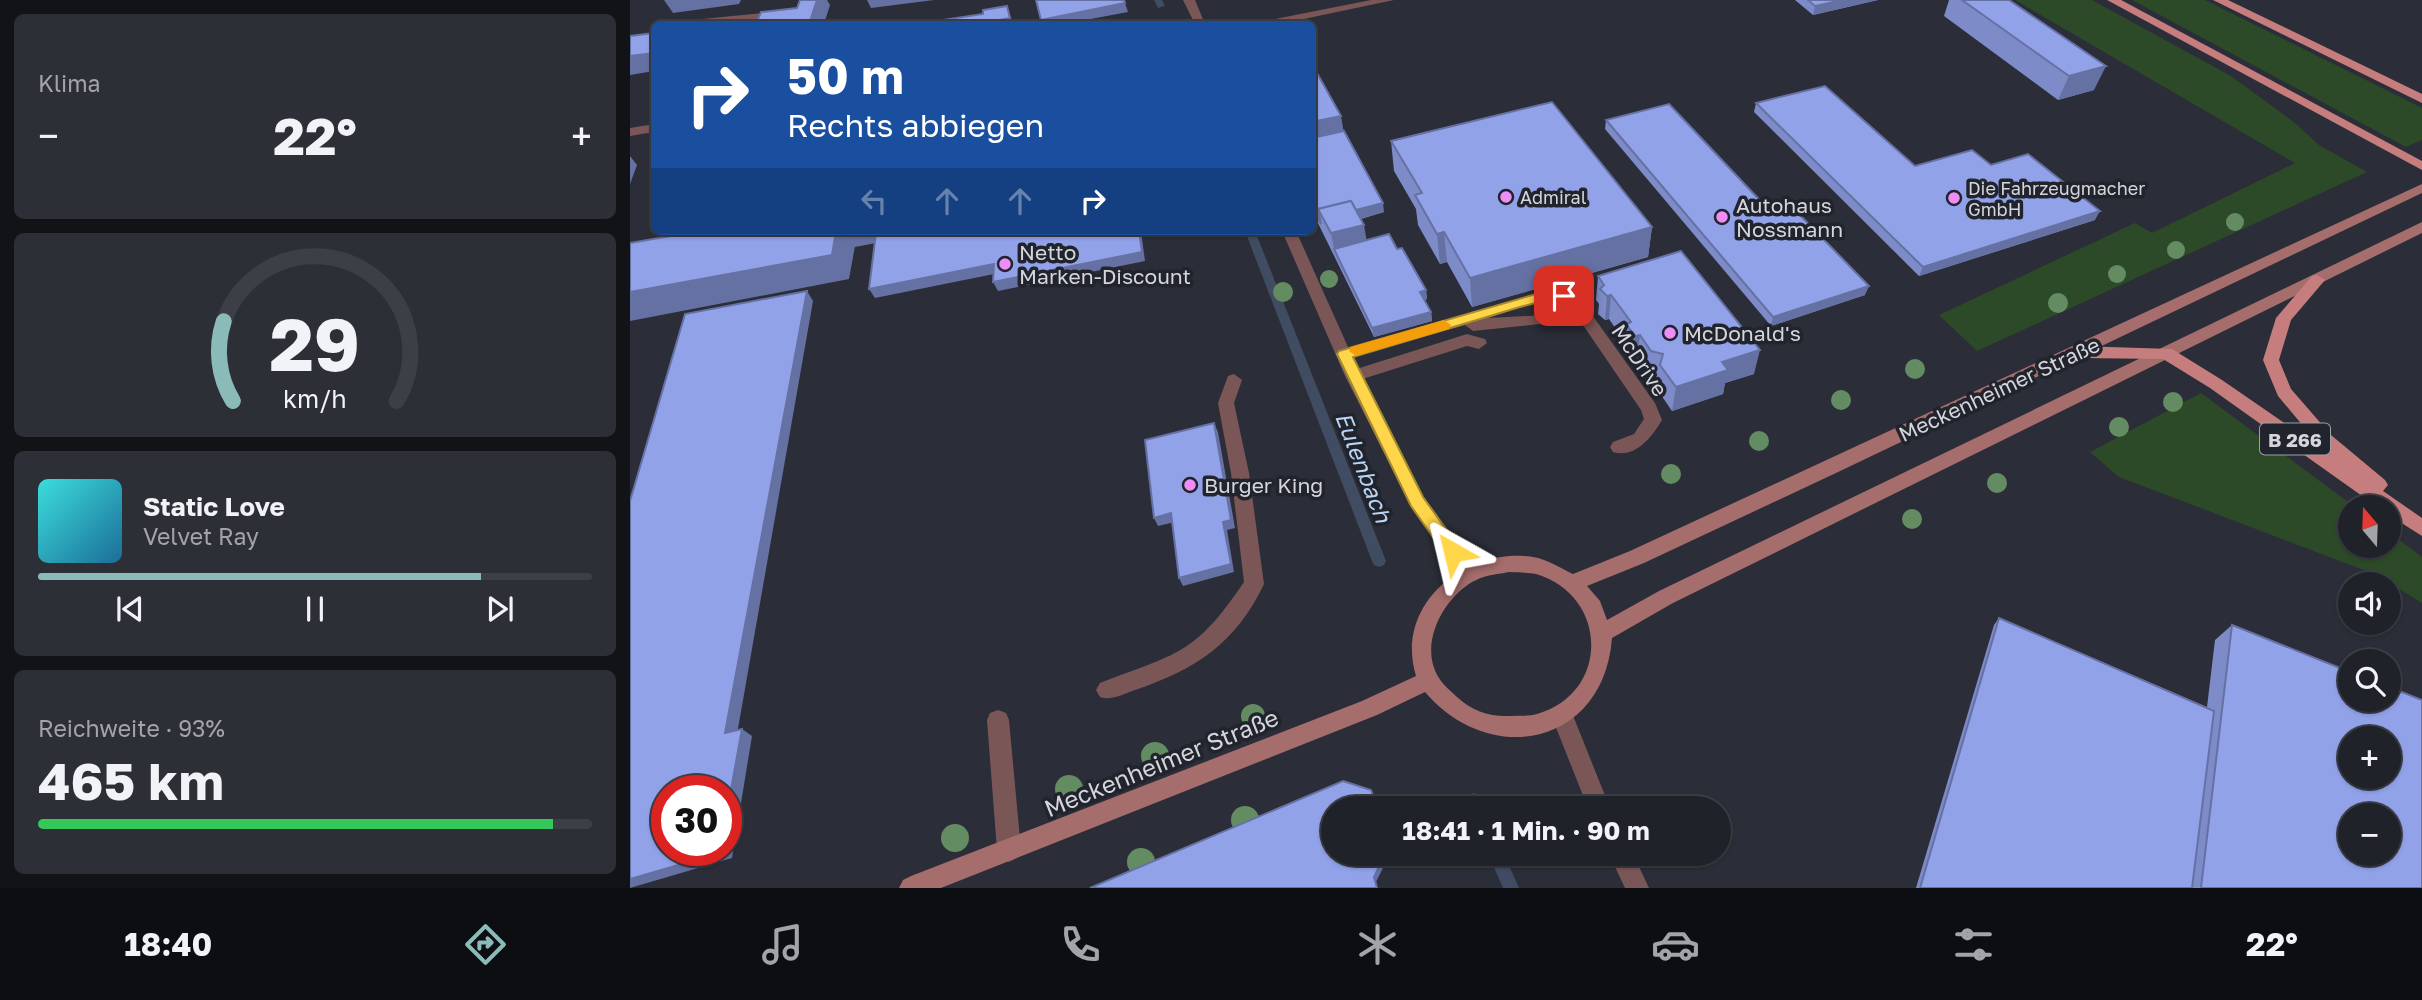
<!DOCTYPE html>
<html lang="de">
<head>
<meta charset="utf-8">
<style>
  body { margin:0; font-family:"Golos Text",sans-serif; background:#2d2f36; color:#f1f3f6; height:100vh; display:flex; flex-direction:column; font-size:26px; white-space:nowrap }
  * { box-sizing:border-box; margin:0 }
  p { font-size:23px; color:#a2a4a8 }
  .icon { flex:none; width:38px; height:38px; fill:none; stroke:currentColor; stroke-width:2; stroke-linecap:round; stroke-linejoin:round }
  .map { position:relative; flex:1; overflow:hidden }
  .sheet { display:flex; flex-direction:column; gap:14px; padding:14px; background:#121317; width:630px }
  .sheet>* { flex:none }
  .guide { position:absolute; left:21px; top:21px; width:665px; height:214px; border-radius:10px; box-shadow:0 2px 5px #0004,0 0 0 2px #3d3f47; background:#1a4fa0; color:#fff; overflow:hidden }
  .needle { width:46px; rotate:341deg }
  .fabs { position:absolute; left:1708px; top:495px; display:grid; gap:14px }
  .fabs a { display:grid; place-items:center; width:63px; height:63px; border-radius:50%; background:#20222a; box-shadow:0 2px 5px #0004,0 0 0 2px #3d3f47; font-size:35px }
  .speed { position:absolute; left:21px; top:775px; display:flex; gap:14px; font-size:35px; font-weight:700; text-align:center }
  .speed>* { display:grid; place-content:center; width:91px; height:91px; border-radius:50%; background:#20222a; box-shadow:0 2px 5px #0004,0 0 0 2px #3d3f47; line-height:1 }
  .speed .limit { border:10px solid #d22; background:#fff; color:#111 }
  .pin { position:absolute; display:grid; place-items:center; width:60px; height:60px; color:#fff; margin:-30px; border-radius:14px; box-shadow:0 4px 10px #0006 }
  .me { position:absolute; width:77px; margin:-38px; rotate:323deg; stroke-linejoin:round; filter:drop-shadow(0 0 5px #0008) }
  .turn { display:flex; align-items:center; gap:24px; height:147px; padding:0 21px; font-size:32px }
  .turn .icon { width:91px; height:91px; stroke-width:2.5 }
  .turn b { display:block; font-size:49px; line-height:60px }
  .lanes { display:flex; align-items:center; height:66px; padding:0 21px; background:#0003; justify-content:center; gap:35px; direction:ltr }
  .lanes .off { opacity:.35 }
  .big { font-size:52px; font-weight:700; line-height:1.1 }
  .sheet .widget { flex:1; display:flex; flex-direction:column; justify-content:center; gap:10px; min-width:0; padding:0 24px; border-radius:10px; background:#2d2f36 }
  .sheet .dial { align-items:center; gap:0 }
  .dial svg { height:182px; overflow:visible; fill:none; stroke:#3d3f47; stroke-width:7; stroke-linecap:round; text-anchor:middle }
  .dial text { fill:#f1f3f6; stroke:none }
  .song { display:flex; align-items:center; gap:21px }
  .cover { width:84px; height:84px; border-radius:10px; background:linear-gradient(135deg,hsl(180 70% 55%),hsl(200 70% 35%)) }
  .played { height:7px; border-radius:4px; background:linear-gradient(90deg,#8bbbb9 80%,#3d3f47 80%) }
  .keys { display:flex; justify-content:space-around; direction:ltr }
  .heat { display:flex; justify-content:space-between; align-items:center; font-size:38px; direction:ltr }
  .charge { height:10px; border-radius:5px; background:linear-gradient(90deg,#34c759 93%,#3d3f47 0) }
  .trip { position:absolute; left:691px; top:796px; width:410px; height:70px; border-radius:35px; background:#20222a; box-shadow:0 2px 5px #0004,0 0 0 2px #3d3f47; font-weight:700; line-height:70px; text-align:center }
  .menu { display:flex; height:112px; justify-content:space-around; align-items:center; background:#0d0e11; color:#a2a4a8 }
  .menu .icon { width:49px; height:49px }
  .menu .current { color:#8bbbb9 }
  .menu b { font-size:32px; color:#f1f3f6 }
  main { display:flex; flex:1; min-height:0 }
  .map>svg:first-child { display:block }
  .green { fill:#2d4a28 }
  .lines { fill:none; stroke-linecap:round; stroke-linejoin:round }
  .stream { fill:#404c62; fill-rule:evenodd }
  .lane { fill:#7a5756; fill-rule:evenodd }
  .street { fill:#7a5756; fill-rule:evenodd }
  .secondary { fill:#a56d6c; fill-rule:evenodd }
  .primary { fill:#c57e7d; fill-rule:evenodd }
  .tree { fill:#648c63 }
  .wall { fill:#7d8bc8 }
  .shaded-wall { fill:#6671a3 }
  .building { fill:#91a2e9; stroke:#6671a3; stroke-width:2; fill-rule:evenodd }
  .route { fill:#ffd54a; stroke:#a68a30; stroke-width:2 }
  .slow { fill:#f59e0b }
  .poi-dot { fill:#ee8cf8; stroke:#21242d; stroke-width:2.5 }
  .labels { text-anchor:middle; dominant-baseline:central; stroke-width:7; stroke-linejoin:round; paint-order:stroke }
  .far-poi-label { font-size:18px; fill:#d4d6dc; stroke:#21242d; text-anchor:start }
  .shield { fill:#21242d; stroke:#9ea1a8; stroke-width:2 }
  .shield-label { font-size:19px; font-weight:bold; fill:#d4d6dc }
  .poi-label { font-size:21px; fill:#d4d6dc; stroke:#21242d; text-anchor:start }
  .street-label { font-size:21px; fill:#d4d6dc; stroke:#21242d }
  .water-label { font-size:23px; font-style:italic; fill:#bbd5f6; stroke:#21242d }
  .near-street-label { font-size:24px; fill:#d4d6dc; stroke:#21242d }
</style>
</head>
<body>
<main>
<section class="sheet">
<div class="widget"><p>Klima</p>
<div class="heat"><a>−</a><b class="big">22°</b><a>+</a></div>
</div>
<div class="widget dial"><svg viewBox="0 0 100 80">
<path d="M14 69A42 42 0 1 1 86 69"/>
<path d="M14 69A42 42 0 0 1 10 34" stroke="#8bbbb9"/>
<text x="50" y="56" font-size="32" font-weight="700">29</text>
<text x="50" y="72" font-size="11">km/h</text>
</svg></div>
<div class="widget">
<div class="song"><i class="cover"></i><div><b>Static Love</b><p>Velvet Ray</p></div></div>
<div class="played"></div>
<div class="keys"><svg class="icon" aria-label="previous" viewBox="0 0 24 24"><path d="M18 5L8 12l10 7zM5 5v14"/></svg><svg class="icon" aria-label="pause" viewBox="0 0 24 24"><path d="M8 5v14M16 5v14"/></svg><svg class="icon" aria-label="next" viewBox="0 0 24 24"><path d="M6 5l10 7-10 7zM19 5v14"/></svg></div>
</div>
<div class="widget"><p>Reichweite · 93%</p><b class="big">465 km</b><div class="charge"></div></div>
</section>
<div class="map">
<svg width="1792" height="888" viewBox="0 0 1792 888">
  <rect width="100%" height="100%" fill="#2b2d38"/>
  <g class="green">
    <path d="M1385 0H1462L1601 76 1665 123 1689 145 1737 172 1347 351 1309 315 1505 223 1522 233 1665 163Z"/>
    <path d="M1502 0H1575L1792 108V140L1776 147Z"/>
    <path d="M1571 393 1725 507 1720 508V546H1759V532L1792 557V603L1747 575 1489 477 1460 452Z"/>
  </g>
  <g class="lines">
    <g class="stream">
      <path d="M524 0H532L535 6 528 8Z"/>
      <path d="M615 231H625L756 561 754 565 749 567 744 565 742 561Z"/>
      <path d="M844 793 850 795 855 808H839L836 801 838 795Z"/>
      <path d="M858 854H874L889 888H873Z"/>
    </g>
    <g class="lane">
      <path d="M133 13 139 16 136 24H126V20L68 24 66 22 72 19Z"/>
      <path d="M920 290 934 291 950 298 1025 403 1032 420C1022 437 1005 459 983 452L980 447 983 442 1004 434 1014 419 1011 410 940 306C917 293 882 311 858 318L916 315 918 319 916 323 910 324 843 331 835 325 714 360 706 354 708 350Z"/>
      <path d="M837 334 855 339 857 343 849 349 837 346 723 382 715 376 717 372Z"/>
      <path d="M604 374 612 380 604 403 619 473 634 584C606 643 565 670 505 690 494 694 481 701 470 697L466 690 470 683C547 653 564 656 614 582L601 473 588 403 598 376Z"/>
      <path d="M368 710 376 713 379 720 391 850 387 858 379 862 371 858 367 850 357 720 360 713Z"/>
    </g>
    <g class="street">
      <path d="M553 0H565L575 24H565Z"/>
      <path d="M741 0H764L650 24H629L635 21Z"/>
      <path d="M24 124V132L0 136V128Z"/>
      <path d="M652 231H666L731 376 793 496 847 568 850 574 847 580 840 582 833 580 781 506 715 376Z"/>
      <path d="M932 705 940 708 980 808H958L921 715 924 708Z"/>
      <path d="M979 854H1003L1019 888H995Z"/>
    </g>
    <path class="secondary" d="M1792 184V193L1206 473 1014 563 957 586 970 601 977 620 1029 591 1792 222V233L1043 603 982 638C974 745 861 769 795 692L747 715 311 888H269L273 880 281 876 732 701 786 676C764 604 836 547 903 557 917 559 930 568 943 574L1000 551ZM879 572C887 573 897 572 906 574 979 596 980 693 907 714 899 716 889 716 880 716 860 717 842 711 827 697 821 691 813 685 809 678 787 644 815 594 848 579 857 575 869 574 879 572Z"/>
    <g class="primary">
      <path d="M1477 0H1491L1792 161V170Z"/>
      <path d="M1583 0H1598L1792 94V103Z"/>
      <path d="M1687 275 1695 280 1661 320 1649 360 1661 389 1701 435 1755 480 1758 485 1753 491 1792 518V536L1759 515V508H1749L1580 388 1533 359 1448 358 1440 352 1448 346 1542 349 1592 380 1701 455 1689 445 1648 396 1633 360 1646 318 1682 276Z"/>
    </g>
  </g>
  <g class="tree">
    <circle cx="1605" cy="222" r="9"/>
    <circle cx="1546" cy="250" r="9"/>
    <circle cx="1487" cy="274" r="9"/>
    <circle cx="699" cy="279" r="9"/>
    <circle cx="653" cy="292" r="10"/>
    <circle cx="1428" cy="303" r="10"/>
    <circle cx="1285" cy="369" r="10"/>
    <circle cx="1211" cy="400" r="10"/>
    <circle cx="1543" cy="402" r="10"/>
    <circle cx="1489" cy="427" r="10"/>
    <circle cx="1129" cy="441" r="10"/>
    <circle cx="1041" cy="474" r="10"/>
    <circle cx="1367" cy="483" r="10"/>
    <circle cx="1282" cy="519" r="10"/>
    <circle cx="623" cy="716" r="12"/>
    <circle cx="525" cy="756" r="14"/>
    <circle cx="439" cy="789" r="14"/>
    <circle cx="615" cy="820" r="14"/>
    <circle cx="325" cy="838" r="14"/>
    <circle cx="511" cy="862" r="14"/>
  </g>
  <g class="wall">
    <path d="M1165 0H1248L1183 15Z"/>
    <path d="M1319 0H1379L1464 90 1428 100 1314 16Z"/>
    <path d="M682 64 714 131 754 212 731 219 736 240 767 249 796 290 797 299 794 300 801 312 802 321 744 337 682 211Z"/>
    <path d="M1126 103 1285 166 1361 165 1465 220 1289 276 1124 112Z"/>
    <path d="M976 120 1140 211 1235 295 1141 326 975 129Z"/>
    <path d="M761 141 1022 227 1018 257 842 307 817 262 810 264 788 225 786 209 764 171Z"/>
    <path d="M968 276 1124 374 1095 383 1093 394 1042 411 1027 389 1028 378 1018 375 1007 359 1002 360 993 348 994 341 979 319 975 320 968 314 969 304 966 300Z"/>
    <path d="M1369 618 1577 707 1585 640 1602 625 1792 888H1286L1364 625Z"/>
  </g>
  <g class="shaded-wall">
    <path d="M34 0H111L109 4 43 13Z"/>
    <path d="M187 0H197L200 5 194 24H179Z"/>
    <path d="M237 0H304L241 8Z"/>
    <path d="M1213 0H1248L1183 15 1185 6Z"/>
    <path d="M495 3 498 12 434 24H413L411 20Z"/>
    <path d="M377 6 383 24H353V23Z"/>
    <path d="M24 53V71L0 75V56Z"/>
    <path d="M1476 66 1464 90 1428 100 1439 76Z"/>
    <path d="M711 116 715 140 682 148V122Z"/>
    <path d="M0 156 7 165 0 184Z"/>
    <path d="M753 203 754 212 725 220 722 212Z"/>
    <path d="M1470 211 1465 220 1289 276 1293 267Z"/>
    <path d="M734 225 738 249H704L701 233Z"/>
    <path d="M1022 227 1018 257 842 307 840 278Z"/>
    <path d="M206 231H227L246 233 251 242 225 247V246L219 279 0 321V292Z"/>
    <path d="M509 231H511L515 261 368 291 363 282Z"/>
    <path d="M814 232 817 262 810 264 807 234Z"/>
    <path d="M364 264 369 273 245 298 239 289Z"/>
    <path d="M1239 286 1235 295 1141 326 1143 317Z"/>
    <path d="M796 290 797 299 791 301 790 292Z"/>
    <path d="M177 291 183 301 106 740 95 733Z"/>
    <path d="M981 295 979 319 975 320 977 296Z"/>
    <path d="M801 312 802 321 744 337 742 328Z"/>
    <path d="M1010 335 1007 359 1002 360 1005 336Z"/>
    <path d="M1130 350 1124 374 1095 383 1093 394 1042 411 1046 387 1092 362Z"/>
    <path d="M584 423 588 432 605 528 597 530 604 572 553 586 549 578 593 522Z"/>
    <path d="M541 513 545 522 528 526 524 518Z"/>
    <path d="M112 729 122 736 102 858 0 888V879L90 850H96V817Z"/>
    <path d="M755 854H760L746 882 744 877Z"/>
  </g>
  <g class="building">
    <path d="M170 0H187L179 24H126L131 12 167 8Z"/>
    <path d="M406 0H494L495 3 411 20Z"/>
    <path d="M1178 0H1213L1185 6Z"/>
    <path d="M1332 0H1379L1476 66 1439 76Z"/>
    <path d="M377 6 380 18 353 23V24H306V21L353 14V10Z"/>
    <path d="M24 33V53L0 56V36Z"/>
    <path d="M682 64 711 116 682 122Z"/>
    <path d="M1195 86 1285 166 1342 150 1361 165 1398 154 1470 211 1293 267 1126 103Z"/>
    <path d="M922 102 1022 227 840 278 814 232 807 234 785 195 792 193 761 141Z"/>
    <path d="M1039 104 1140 211 1160 205 1239 286 1143 317 976 120Z"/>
    <path d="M714 131 753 203 726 210 721 201 688 209 691 224 682 206V138Z"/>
    <path d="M721 201 734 225 701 233 688 209Z"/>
    <path d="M70 231H206L202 255 0 292V243Z"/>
    <path d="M220 231H509L512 252 363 282 364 264 239 289 246 233 219 238Z"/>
    <path d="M759 234 767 249 772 248 796 290 790 292 801 312 742 328 704 249Z"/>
    <path d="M1051 251 1130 350 1092 362 1098 370 1046 387 1030 365 1033 354 1021 351 1010 335 1005 336 996 324 1001 322 981 295 977 296 970 289 974 285 968 276Z"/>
    <path d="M177 291 95 733 112 729 96 817V791H37V850H90V853L0 879V501L55 314Z"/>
    <path d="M584 423 601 520 593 522 601 564 549 578 541 513 524 518 515 440Z"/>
    <path d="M1369 618 1584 711 1562 888H1290Z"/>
    <path d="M1602 625 1720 672V700H1759V687L1792 700V888H1571ZM1720 738H1759V777H1720ZM1720 816H1759V854H1720Z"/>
    <path d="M713 781 741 790 747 808H704V854H755L744 877 747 888H460Z"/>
  </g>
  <path class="route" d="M920 290 939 293 941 296 934 301 920 299 890 307 723 357 793 497 832 552 829 557 823 559 817 557 781 506 707 354 709 351Z"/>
  <path class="slow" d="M814 320 821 325 819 329 726 356 719 351 721 347Z"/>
  <g class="poi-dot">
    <circle cx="876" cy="197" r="7"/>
    <circle cx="1324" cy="198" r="7"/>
    <circle cx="1092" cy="217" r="7"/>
    <circle cx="375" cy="264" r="7"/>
    <circle cx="1040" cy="333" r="7"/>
    <circle cx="560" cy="485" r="7"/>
  </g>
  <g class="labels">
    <g class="far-poi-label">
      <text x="1338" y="188">Die Fahrzeugmacher<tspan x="1338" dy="21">GmbH</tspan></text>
      <text x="890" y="197">Admiral</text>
    </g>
    <rect class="shield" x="1630" y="423.5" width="70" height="31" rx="5"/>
    <g class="shield-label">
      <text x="1665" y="439">B 266</text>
    </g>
    <g class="poi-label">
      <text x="1106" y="205">Autohaus<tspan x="1106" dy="24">Nossmann</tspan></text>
      <text x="389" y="252">Netto<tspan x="389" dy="24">Marken-Discount</tspan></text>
      <text x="1054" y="333">McDonald's</text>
      <text x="574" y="485">Burger King</text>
    </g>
    <g class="street-label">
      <text transform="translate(1010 360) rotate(56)">McDrive</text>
      <text transform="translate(1369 389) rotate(-25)">Meckenheimer Straße</text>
    </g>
    <g class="water-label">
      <text transform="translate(734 467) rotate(69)">Eulenbach</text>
    </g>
    <g class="near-street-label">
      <text transform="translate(531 762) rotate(-22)">Meckenheimer Straße</text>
    </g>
  </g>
</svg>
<div class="fabs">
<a><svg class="needle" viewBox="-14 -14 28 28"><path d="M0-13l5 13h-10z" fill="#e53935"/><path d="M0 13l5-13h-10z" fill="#a2a4a8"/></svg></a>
<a><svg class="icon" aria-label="sound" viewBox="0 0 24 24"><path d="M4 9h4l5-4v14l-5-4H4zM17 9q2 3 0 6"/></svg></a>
<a><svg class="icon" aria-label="search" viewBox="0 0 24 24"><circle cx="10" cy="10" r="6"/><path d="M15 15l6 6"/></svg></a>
<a>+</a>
<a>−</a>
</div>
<div class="speed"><div class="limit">30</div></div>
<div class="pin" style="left:934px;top:296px;background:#d93025"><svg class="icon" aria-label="arrive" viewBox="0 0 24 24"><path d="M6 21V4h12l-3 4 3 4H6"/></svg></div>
<svg class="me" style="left:823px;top:552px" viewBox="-20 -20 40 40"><path d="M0-17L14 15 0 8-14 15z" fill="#ffd54a" stroke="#fff" stroke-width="4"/></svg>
<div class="trip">18:41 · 1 Min. · 90 m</div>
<div class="guide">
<div class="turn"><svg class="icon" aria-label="right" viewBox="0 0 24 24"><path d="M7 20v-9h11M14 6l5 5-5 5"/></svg><div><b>50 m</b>Rechts abbiegen</div></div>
<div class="lanes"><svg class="icon off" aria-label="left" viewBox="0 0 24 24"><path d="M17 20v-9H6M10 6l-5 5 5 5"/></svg><svg class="icon off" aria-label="ahead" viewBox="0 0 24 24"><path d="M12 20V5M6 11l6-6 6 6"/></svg><svg class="icon off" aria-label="ahead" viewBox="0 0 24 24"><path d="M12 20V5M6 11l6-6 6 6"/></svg><svg class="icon" aria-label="right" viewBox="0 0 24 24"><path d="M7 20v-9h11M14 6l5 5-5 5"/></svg></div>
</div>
</div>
</main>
<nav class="menu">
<b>18:40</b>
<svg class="icon current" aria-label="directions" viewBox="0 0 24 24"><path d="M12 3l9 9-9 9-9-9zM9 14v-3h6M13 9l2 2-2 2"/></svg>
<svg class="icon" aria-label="music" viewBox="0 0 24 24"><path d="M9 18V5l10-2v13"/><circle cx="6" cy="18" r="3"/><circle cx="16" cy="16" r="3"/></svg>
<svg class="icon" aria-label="phone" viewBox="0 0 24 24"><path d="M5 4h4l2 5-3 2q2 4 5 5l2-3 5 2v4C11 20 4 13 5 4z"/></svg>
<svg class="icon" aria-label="climate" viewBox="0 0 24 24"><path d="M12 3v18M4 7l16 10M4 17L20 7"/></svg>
<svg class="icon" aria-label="car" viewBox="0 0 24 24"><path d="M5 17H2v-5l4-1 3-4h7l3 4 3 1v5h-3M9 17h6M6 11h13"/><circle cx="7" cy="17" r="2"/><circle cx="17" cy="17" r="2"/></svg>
<svg class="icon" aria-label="filters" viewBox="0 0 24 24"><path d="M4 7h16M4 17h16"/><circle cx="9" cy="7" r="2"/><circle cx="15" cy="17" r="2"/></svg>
<b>22°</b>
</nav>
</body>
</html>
